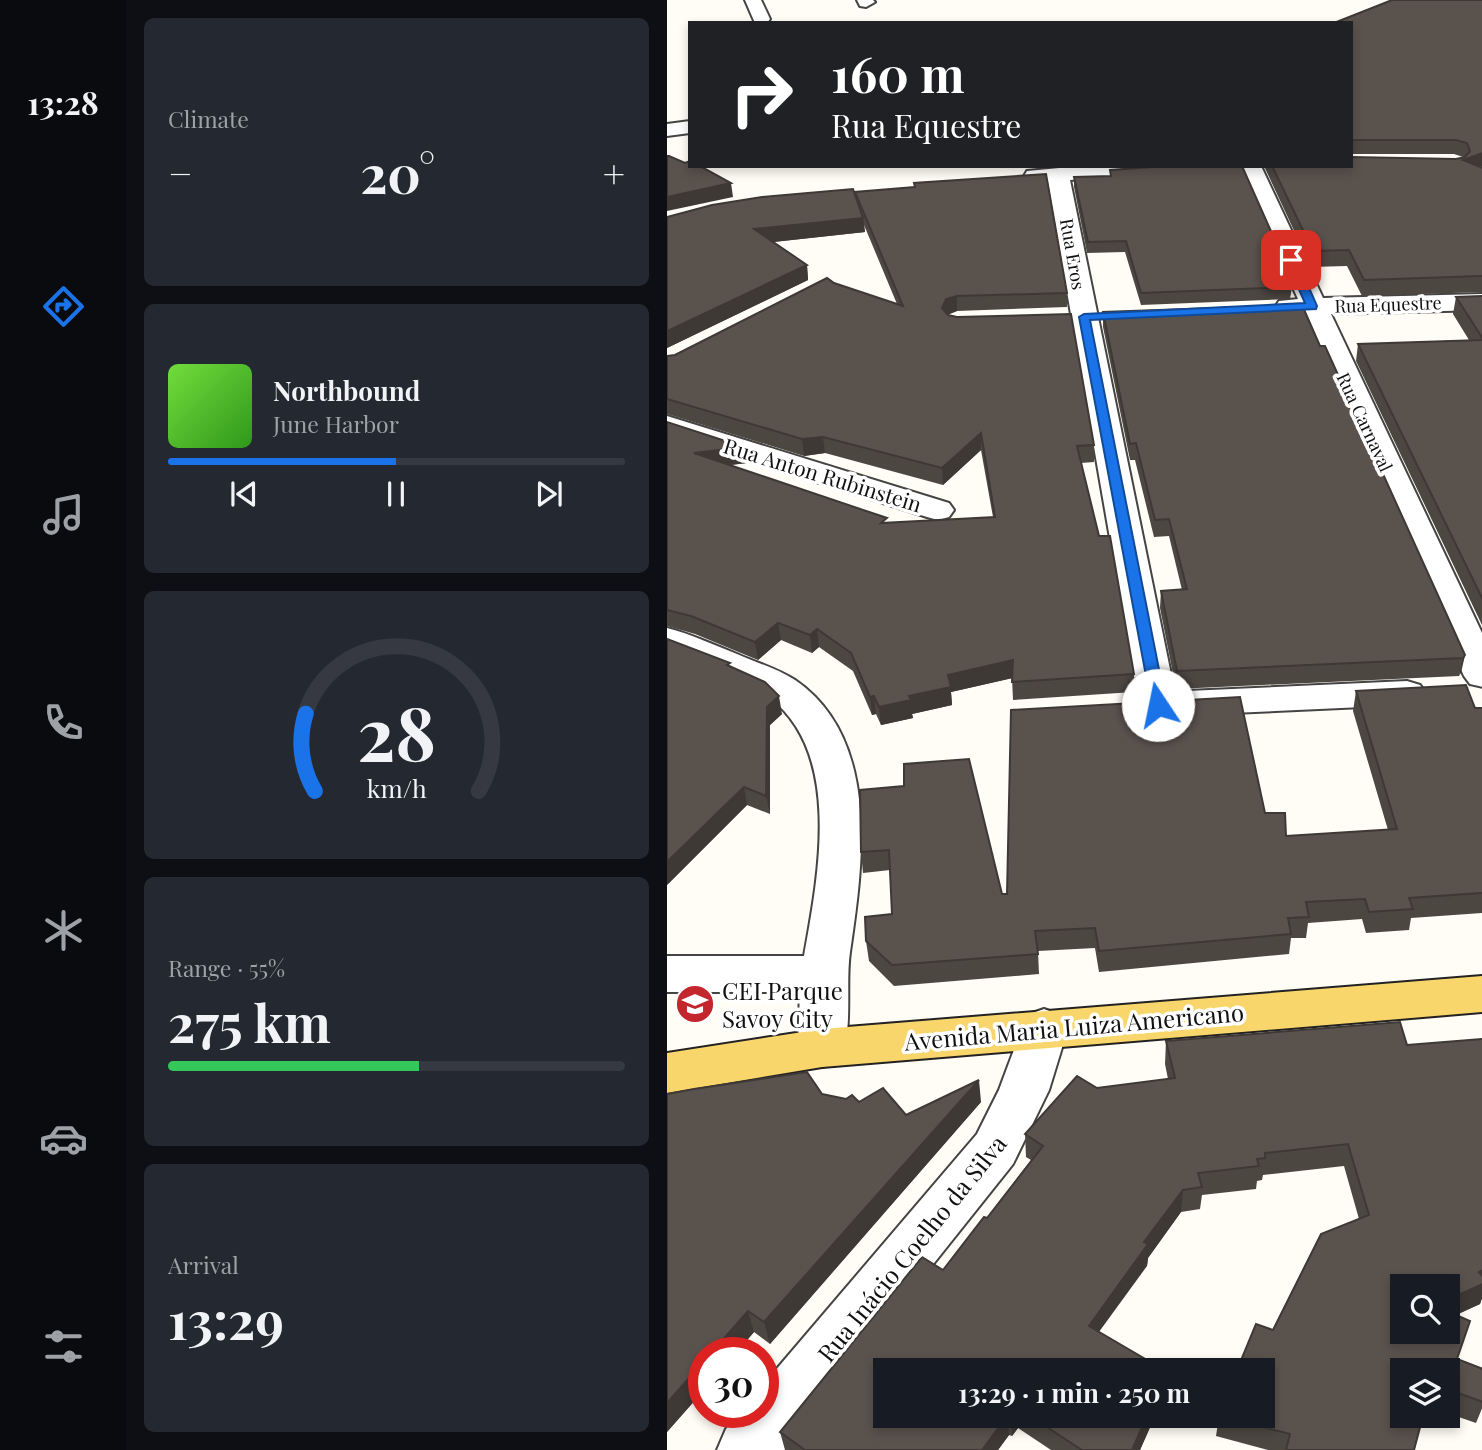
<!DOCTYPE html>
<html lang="en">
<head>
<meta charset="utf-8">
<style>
  body { margin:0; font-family:"Playfair Display",serif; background:#242831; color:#f1f3f6; height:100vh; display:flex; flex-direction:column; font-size:26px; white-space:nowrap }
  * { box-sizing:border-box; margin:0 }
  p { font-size:23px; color:#9ea1a6 }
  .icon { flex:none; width:38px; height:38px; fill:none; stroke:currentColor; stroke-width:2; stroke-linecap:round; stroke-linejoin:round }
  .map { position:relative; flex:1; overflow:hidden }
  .side { display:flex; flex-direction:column; gap:18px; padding:18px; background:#0d0f14; width:541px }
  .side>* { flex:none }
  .top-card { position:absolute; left:21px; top:21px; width:665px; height:147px; border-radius:0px; box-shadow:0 4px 10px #0003; background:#202124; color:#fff; overflow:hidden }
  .buttons { position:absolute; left:723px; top:1274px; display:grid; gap:14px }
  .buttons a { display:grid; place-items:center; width:70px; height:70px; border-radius:0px; background:#171b24; box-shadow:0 4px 10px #0003; font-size:35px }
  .speed { position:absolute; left:21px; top:1337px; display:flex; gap:14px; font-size:35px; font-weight:700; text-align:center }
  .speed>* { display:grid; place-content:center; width:91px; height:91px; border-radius:50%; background:#171b24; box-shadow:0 4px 10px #0003; line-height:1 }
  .speed .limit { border:10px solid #d22; background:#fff; color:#111 }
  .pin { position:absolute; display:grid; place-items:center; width:60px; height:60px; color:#fff; margin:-30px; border-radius:14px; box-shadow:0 4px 10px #0006 }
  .me { position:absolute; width:77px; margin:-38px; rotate:349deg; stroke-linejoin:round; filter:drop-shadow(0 0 5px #0008) }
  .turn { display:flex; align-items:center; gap:24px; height:147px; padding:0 28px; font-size:32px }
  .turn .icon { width:91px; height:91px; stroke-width:2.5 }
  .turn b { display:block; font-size:49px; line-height:60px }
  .big { font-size:52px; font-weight:700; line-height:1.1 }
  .side .widget { flex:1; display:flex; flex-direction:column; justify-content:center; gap:10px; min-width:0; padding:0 24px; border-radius:10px; background:#242831 }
  .side .dial { align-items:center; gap:0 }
  .dial svg { height:182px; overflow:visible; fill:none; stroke:#363941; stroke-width:7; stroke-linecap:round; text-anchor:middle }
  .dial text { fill:#f1f3f6; stroke:none }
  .song { display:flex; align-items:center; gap:21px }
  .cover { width:84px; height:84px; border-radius:10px; background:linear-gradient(135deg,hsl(100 70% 55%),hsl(110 70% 35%)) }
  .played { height:7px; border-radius:4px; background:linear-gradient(90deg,#1a73e8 50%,#363941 50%) }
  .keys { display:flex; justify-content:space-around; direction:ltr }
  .heat { display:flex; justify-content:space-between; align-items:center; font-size:38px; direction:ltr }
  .charge { height:10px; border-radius:5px; background:linear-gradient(90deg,#34c759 55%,#363941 0) }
  .trip { position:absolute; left:206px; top:1358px; width:402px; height:70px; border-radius:0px; background:#171b24; box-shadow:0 4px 10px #0003; font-weight:700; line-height:70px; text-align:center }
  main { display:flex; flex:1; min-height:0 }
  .dock { display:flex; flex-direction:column; width:126px; justify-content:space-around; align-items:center; background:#090b0e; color:#9ea1a6 }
  .dock .icon { width:49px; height:49px }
  .dock .selected { color:#1a73e8 }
  .dock b { font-size:32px; color:#f1f3f6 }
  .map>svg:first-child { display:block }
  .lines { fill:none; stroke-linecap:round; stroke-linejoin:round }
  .minor-casing { stroke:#444; stroke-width:4 }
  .major-casing { stroke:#222; stroke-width:4 }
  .minor { fill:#fff; fill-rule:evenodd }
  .major { fill:#f9d66b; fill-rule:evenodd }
  .wall { fill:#4d4742 }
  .shaded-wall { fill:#3f3936 }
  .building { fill:#5a524d; stroke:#3f3936; stroke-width:2 }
  .route { fill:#1a73e8; stroke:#114b97; stroke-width:2 }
  .labels { text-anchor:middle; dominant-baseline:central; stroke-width:7; stroke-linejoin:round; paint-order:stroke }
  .far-street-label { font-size:18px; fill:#111; stroke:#fff }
  .street-label { font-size:21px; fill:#111; stroke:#fff }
  .near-poi-label { font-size:24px; fill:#111; stroke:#fff; text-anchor:start }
  .near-street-label { font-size:24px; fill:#111; stroke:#fff }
</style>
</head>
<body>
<main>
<nav class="dock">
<b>13:28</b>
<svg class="icon selected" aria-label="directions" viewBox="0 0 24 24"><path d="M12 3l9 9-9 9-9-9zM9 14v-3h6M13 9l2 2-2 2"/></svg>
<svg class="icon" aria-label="music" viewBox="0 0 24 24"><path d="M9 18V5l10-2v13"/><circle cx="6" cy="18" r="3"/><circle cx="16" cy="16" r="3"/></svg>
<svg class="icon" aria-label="phone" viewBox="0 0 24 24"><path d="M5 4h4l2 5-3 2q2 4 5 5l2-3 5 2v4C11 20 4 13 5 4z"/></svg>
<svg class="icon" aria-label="climate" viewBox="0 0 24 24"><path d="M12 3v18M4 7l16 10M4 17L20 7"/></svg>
<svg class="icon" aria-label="car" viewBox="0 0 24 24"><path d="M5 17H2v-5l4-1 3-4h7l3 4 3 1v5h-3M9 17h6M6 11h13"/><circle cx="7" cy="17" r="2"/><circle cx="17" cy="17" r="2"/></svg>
<svg class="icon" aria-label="filters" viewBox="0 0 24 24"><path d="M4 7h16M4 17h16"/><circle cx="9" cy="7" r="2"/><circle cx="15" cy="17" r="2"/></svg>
</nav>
<section class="side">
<div class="widget"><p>Climate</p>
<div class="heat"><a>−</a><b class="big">20°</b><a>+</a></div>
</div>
<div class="widget">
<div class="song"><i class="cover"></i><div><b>Northbound</b><p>June Harbor</p></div></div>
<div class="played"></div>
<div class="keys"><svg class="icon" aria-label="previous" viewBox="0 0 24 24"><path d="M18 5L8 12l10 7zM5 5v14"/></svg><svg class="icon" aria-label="pause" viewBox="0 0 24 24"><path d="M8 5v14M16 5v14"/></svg><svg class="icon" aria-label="next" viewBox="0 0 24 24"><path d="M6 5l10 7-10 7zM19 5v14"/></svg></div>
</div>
<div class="widget dial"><svg viewBox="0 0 100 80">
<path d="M14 69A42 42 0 1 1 86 69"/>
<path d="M14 69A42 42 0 0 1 10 35" stroke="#1a73e8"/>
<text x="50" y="56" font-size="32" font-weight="700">28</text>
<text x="50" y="72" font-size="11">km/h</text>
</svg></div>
<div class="widget"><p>Range · 55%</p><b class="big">275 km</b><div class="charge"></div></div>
<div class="widget"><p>Arrival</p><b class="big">13:29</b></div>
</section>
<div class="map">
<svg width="816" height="1450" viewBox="0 0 816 1450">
  <rect width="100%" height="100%" fill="#fffdf5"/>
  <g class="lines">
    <g class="minor-casing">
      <g id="minor">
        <path d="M78 0H94L103 19 100 23H88Z"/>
        <path d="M190 0H206L208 2 199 7 193 6Z"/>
        <path d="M23 121V133L0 136V124Z"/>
        <path d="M414 166H527L524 171 516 173 403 180 508 694 520 691 740 681 753 685 759 693 753 701 740 705 520 715C504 711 495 718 478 713L472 705 381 182 360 181 357 176 360 171Z"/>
        <path d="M572 166H594L656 298 816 294V310L664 314 816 635V687L803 684 797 676 638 314 612 313 608 307 612 301 631 299Z"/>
        <path d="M0 416 282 503 287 510 282 517 271 520 260 517 0 435Z"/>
        <path d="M0 628C24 634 47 645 70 654 88 662 111 669 128 680 214 739 196 864 183 952 178 985 187 1033 172 1062L155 1067 138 1062 131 1048 133 992H0V956H137C151 878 176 754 103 698 82 681 27 663 0 652Z"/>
        <path d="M377 1009 394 1015 401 1028 382 1090 346 1164 118 1450H50L59 1429 73 1412H96V1385L310 1134 332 1090 360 1015Z"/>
      </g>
    </g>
    <g class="major-casing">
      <path id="major" d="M816 976V1012L155 1067 0 1093V1053L155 1029Z"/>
    </g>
    <use href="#minor" class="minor"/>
    <use href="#major" class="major"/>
  </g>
  <g class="wall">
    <path d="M816 0V166L813 167 816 168V292L695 296 680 266 644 267 597 166H684L789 159 796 157 787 154H684V23Z"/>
    <path d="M443 170 615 256 614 267H612L625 287 623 299 474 305 458 252 420 253 407 187V177L443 176Z"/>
    <path d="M247 183 400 293V307L290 311 280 315 427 445V462L414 463 467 674V692L346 700 345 678 284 692 285 705 245 714 246 718 214 725 209 714 205 715 186 671 152 647 145 653 114 640 91 660 28 634 0 626V422L77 447 80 463 63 465 220 523 326 517 314 450 276 485 158 453 137 456 0 414V356L8 355 167 283 230 304 197 225 198 232 106 242 140 265 141 280 0 348V217L188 193 247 187Z"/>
    <path d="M816 296V627L689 361 691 344 802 340 786 314 789 297Z"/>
    <path d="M436 312 653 346 798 655 792 676 509 689 493 608 494 591 515 590 502 536 487 537 468 460H463L436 327Z"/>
    <path d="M64 667 115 714 103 725V814L80 805 0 885Z"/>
    <path d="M689 691 808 708H816V913L744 918 742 930 699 933 695 919 641 923 639 938H624L622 954 432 972 428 948 371 951 372 974 227 986 202 961 199 941 225 914 223 870 196 873 194 852 193 790 335 894H340L598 813 619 836 721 830 686 711Z"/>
    <path d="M816 1039V1295L813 1304 789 1315 791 1359 816 1369V1406L809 1423 780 1413V1370H735L747 1450H601L549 1436 552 1416 606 1330 692 1219 677 1166 596 1175 595 1180 590 1181 589 1189 535 1195 533 1209 514 1212 481 1258 480 1266 219 1416H488L473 1450H384L351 1428 345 1436 342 1435 331 1450H118L113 1432 276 1270 320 1218 364 1160 359 1157 358 1134 430 1088 501 1079 498 1064 499 1041 740 1045Z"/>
    <path d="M0 1094H155L192 1102 239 1115 314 1102 103 1344 87 1332 69 1353H37V1390L0 1432Z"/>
  </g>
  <g class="shaded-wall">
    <path d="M816 153V166L793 175 796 160Z"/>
    <path d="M64 183 66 197 0 211V197Z"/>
    <path d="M196 218 198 232 89 244 87 229Z"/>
    <path d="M140 265 141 280 0 348V331Z"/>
    <path d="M290 296V311L280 315 275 308 279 299Z"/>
    <path d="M314 433V450L276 485 275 468Z"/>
    <path d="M156 437 158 453 137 456 135 439Z"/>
    <path d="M77 447 80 463 30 469 27 453Z"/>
    <path d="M111 623 114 640 91 660 88 642Z"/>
    <path d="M150 629 152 647 145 653 143 635Z"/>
    <path d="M798 655 794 673 792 676 796 658Z"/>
    <path d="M346 660V678L284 692 285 705 245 714 246 718 214 725 212 707 242 696 281 675Z"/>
    <path d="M112 696 115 714 103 725V814L99 796 100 707Z"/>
    <path d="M207 696 209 714 205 715 203 697Z"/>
    <path d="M77 787 80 805 0 885V862Z"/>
    <path d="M312 1080 314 1102 103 1344 97 1322Z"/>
    <path d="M516 1190 514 1212 481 1258 480 1266 421 1347 422 1326 477 1242Z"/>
    <path d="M816 1270V1295L813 1304 780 1319V1300L812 1272Z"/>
    <path d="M81 1311 87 1332 69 1353H44Z"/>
    <path d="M37 1361V1390L0 1432V1403Z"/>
    <path d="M340 1416H341L342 1435 331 1450H315Z"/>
    <path d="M344 1416H350L351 1428 345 1436Z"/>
    <path d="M480 1416H488L473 1450H465Z"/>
  </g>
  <g class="building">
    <path d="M725 0H816V153L796 160 816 168V276L697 280 682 250 646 251 605 166H684V157L789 159 798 157 803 151 800 143 789 140H686L684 145V23H667Z"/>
    <path d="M0 156H2L18 163 23 161V166H33L64 183 0 197Z"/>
    <path d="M498 166H575L615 256H606L625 287 474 293 459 241 421 242 407 177 444 176 443 170Z"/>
    <path d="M379 174 400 293 290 296 279 299 275 308 281 315 290 317 404 314 427 445 410 446 432 536H443L467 674 345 682 346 660 281 675 284 687 242 696 244 700 212 707 207 696 203 697 184 653 150 629 143 635 111 623 88 642 24 616 0 610V422L77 447 27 453 220 518 214 523 328 517 314 433 275 468 156 437 135 439 0 399V356L8 355 160 278 167 283 236 306 188 192 248 187 247 183Z"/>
    <path d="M186 189 196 218 87 229 140 265 0 331V217L45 205 95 197Z"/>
    <path d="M816 296V339L789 297Z"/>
    <path d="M635 305 653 346H658L798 655 796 658 510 671 494 591 520 589 502 519 488 520 469 443 463 444 436 312Z"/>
    <path d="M816 340V600L691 344Z"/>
    <path d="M0 639 63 663 60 665 98 682 112 696 100 707 99 796 77 787 0 862Z"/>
    <path d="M799 685 808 708H816V893L742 898 746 909 702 912 698 899 639 902 642 917 621 918 624 934 432 951 428 928 368 931 371 954 225 965 199 941 198 917 225 914 222 850 194 852 193 790 237 786V764L302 759 335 894H340L344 710 573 697 598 813H618L619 836 730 829 689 691Z"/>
    <path d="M733 1022 740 1045 816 1039V1270L812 1272 816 1277V1284L780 1300V1286H735V1332H780V1311L803 1321 790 1359 816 1369V1402L780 1389V1370H735V1416H756L747 1450H619L623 1434 553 1416H597V1370H570L589 1324 606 1330 654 1234 702 1215 681 1144 598 1153V1158L590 1159 592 1166 531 1173 535 1187 516 1190 477 1242 481 1244 422 1326 497 1370H219V1416H340L315 1450H138L113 1432 255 1257 276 1270 317 1217 320 1218 376 1146 358 1134 410 1076 430 1088 508 1078 499 1041Z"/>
    <path d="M140 1072 155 1094 179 1099 185 1095 192 1102 216 1088 239 1115 312 1080 97 1322 81 1311 44 1353H37V1361L0 1403V1094L27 1089Z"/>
    <path d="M363 1416H480L465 1450H415Z"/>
  </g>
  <path class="route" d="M624 257 630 260 650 306 649 309 423 320 499 705 491 710 485 708 412 317 417 314 638 303 619 260Z"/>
  <defs>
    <g id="school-disc" transform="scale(2.0125)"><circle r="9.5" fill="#c4262e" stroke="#fff"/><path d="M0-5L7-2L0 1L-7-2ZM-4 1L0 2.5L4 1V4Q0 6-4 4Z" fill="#fff"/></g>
  </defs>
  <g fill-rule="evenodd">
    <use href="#school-disc" x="28" y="1004"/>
  </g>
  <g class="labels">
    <g class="far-street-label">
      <text transform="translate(406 254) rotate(80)">Rua Eros</text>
      <text transform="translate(721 304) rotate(-2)">Rua Equestre</text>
      <text transform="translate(698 422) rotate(65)">Rua Carnaval</text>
    </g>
    <g class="street-label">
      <text transform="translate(156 474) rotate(17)">Rua Anton Rubinstein</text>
    </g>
    <g class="near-poi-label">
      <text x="55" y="990">CEI Parque<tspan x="55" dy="28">Savoy City</tspan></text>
    </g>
    <g class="near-street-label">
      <text transform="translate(407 1026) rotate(-5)">Avenida Maria Luiza Americano</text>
      <text transform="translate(244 1248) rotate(-51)">Rua Inácio Coelho da Silva</text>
    </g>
  </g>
</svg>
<div class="buttons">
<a><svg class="icon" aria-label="search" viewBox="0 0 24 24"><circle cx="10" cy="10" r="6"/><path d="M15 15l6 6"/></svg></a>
<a><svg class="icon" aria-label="layers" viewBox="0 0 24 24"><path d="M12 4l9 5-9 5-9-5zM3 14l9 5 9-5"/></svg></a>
</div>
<div class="speed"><div class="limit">30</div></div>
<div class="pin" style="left:624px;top:260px;background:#d93025"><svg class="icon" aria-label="arrive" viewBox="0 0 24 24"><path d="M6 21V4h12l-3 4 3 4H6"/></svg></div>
<svg class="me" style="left:491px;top:705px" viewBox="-20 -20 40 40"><circle r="19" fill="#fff"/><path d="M0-13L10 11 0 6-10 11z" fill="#1a73e8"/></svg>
<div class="trip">13:29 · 1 min · 250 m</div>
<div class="top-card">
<div class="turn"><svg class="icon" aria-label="right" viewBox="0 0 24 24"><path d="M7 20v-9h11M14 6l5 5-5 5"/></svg><div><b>160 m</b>Rua Equestre</div></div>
</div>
</div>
</main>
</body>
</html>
